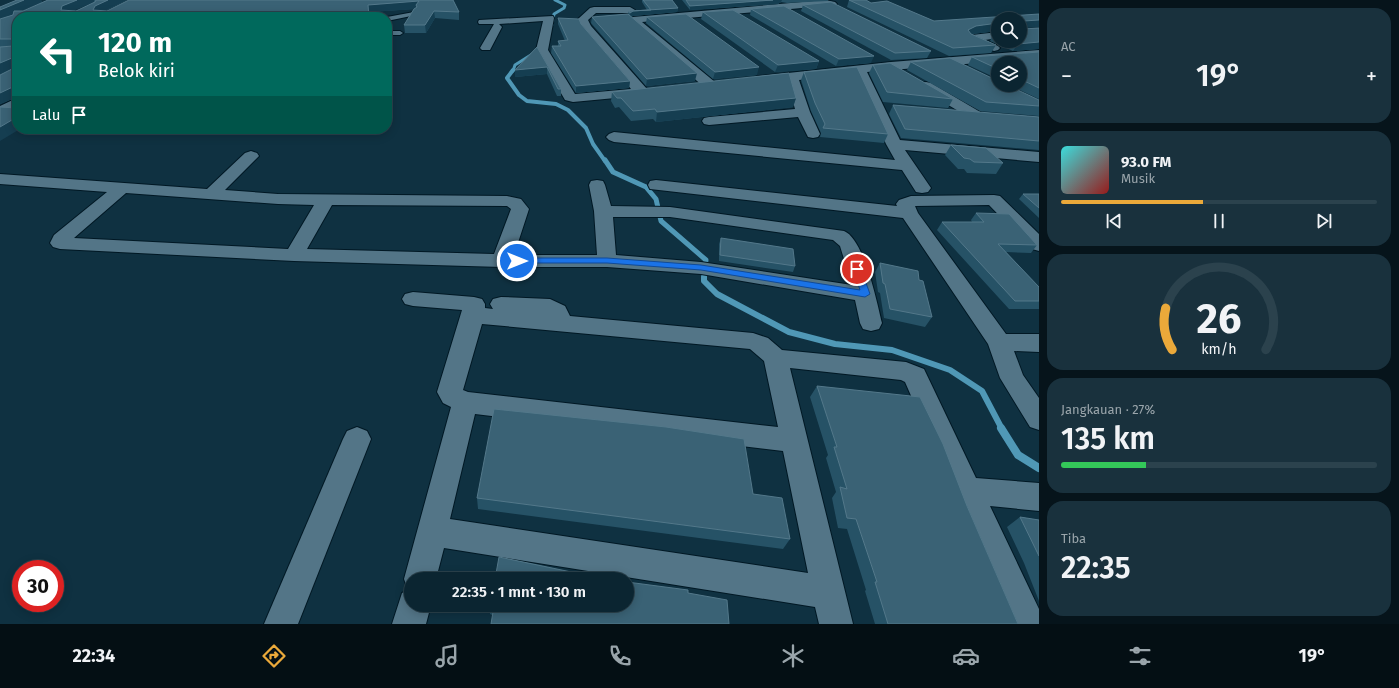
<!DOCTYPE html>
<html lang="id">
<head>
<meta charset="utf-8">
<style>
  body { margin:0; font-family:"Fira Sans",sans-serif; background:#19313d; color:#f1f3f6; height:100vh; display:flex; flex-direction:column; font-size:15px; white-space:nowrap }
  * { box-sizing:border-box; margin:0 }
  p { font-size:13px; color:#9aa5ab }
  .icon { flex:none; width:22px; height:22px; fill:none; stroke:currentColor; stroke-width:2; stroke-linecap:round; stroke-linejoin:round }
  .map { position:relative; flex:1; overflow:hidden }
  .details { display:flex; flex-direction:column; gap:8px; padding:8px; background:#06141b; width:360px }
  .details>* { flex:none }
  .hud { position:absolute; left:12px; top:12px; width:380px; height:122px; border-radius:16px; box-shadow:0 2px 10px #0003,0 0 0 1px #2b424d; background:#00695c; color:#fff; overflow:hidden }
  .controls { position:absolute; left:991px; top:12px; display:grid; gap:8px }
  .controls a { display:grid; place-items:center; width:36px; height:36px; border-radius:50%; background:#0b2531; box-shadow:0 2px 10px #0003,0 0 0 1px #2b424d; font-size:20px }
  .speed { position:absolute; left:12px; top:560px; display:flex; gap:8px; font-size:20px; font-weight:700; text-align:center }
  .speed>* { display:grid; place-content:center; width:52px; height:52px; border-radius:50%; background:#0b2531; box-shadow:0 2px 10px #0003,0 0 0 1px #2b424d; line-height:1 }
  .speed .limit { border:6px solid #d22; background:#fff; color:#111 }
  .pin { position:absolute; display:grid; place-items:center; width:34px; height:34px; color:#fff; margin:-17px; border:2px solid #fff; border-radius:50%; box-shadow:0 1px 4px #0007 }
  .me { position:absolute; width:44px; margin:-22px; rotate:90deg; stroke-linejoin:round; filter:drop-shadow(0 0 3px #0008) }
  .turn { display:flex; align-items:center; gap:14px; height:84px; padding:0 20px; font-size:18px }
  .turn .icon { width:52px; height:52px; stroke-width:2.5 }
  .turn b { display:block; font-size:28px; line-height:34px }
  .then { display:flex; align-items:center; height:38px; padding:0 20px; background:#0003; gap:8px; font-size:15px }
  .big { font-size:30px; font-weight:600; line-height:1.1 }
  .details .card { flex:1; display:flex; flex-direction:column; justify-content:center; gap:6px; min-width:0; padding:0 14px; border-radius:16px; background:#19313d }
  .details .dial { align-items:center; gap:0 }
  .dial svg { height:104px; overflow:visible; fill:none; stroke:#2b424d; stroke-width:7; stroke-linecap:round; text-anchor:middle }
  .dial text { fill:#f1f3f6; stroke:none }
  .song { display:flex; align-items:center; gap:12px }
  .cover { width:48px; height:48px; border-radius:6px; background:linear-gradient(135deg,hsl(180 70% 55%),hsl(0 70% 35%)) }
  .played { height:4px; border-radius:2px; background:linear-gradient(90deg,#eba93a 45%,#2b424d 45%) }
  .keys { display:flex; justify-content:space-around; direction:ltr }
  .heat { display:flex; justify-content:space-between; align-items:center; font-size:22px; direction:ltr }
  .charge { height:6px; border-radius:3px; background:linear-gradient(90deg,#34c759 27%,#2b424d 0) }
  .trip { position:absolute; left:404px; top:572px; width:230px; height:40px; border-radius:20px; background:#0b2531; box-shadow:0 2px 10px #0003,0 0 0 1px #2b424d; font-weight:600; line-height:40px; text-align:center }
  .dock { display:flex; height:64px; justify-content:space-around; align-items:center; background:#040f14; color:#9aa5ab }
  .dock .icon { width:28px; height:28px }
  .dock .on { color:#eba93a }
  .dock b { font-size:18px; color:#f1f3f6 }
  main { display:flex; flex:1; min-height:0 }
  .map>svg:first-child { display:block }
  .lines { fill:none; stroke-linecap:round; stroke-linejoin:round }
  .stream-far4 { stroke:#5098b6; stroke-width:3 }
  .stream-far3 { stroke:#5098b6; stroke-width:4 }
  .stream-far2 { stroke:#5098b6; stroke-width:5 }
  .stream-far1 { stroke:#5098b6; stroke-width:6 }
  .stream { stroke:#5098b6; stroke-width:8 }
  .lane-casing { stroke:#011824; stroke-width:2 }
  .street-casing { stroke:#011824; stroke-width:2 }
  .lane { fill:#537587; fill-rule:evenodd }
  .street { fill:#537587; fill-rule:evenodd }
  .wall { fill:#265266; fill-rule:evenodd }
  .shaded-wall { fill:#153e51 }
  .building { fill:#3a6275; stroke:#53788a }
  .route { fill:#1a73e8; stroke:#114b97 }
</style>
</head>
<body>
<main>
<div class="map">
<svg width="1039" height="624" viewBox="0 0 1039 624">
  <rect width="100%" height="100%" fill="#0f3141"/>
  <g class="lines">
    <g class="stream-far4">
      <path d="M552 25 554 14 564 8 565 5 555 0"/>
      <path d="M513 71 515 65 534 53"/>
    </g>
    <path class="stream-far3" d="M513 70 507 78 519 95 527 101 556 104 568 110 586 128 593 144 605 161"/>
    <path class="stream-far2" d="M605 160 613 172 646 187 656 199 661 221 706 260 704 278"/>
    <path class="stream-far1" d="M704 277V281L717 294 789 332 835 344 892 350 950 370 982 391 1002 429"/>
    <path class="stream" d="M1001 428 1018 455 1039 468"/>
    <g class="lane-casing">
      <g id="lane">
        <path d="M414 12 417 14 416 15 387 21V17Z"/>
        <path d="M387 31H400L403 33 400 35H387Z"/>
      </g>
    </g>
    <g class="street-casing">
      <g id="street">
        <path d="M825 0 835 2 837 4 832 7 825 6 642 22 715 82 716 85 715 88H705L628 20 633 17Z"/>
        <path d="M594 7H630L635 10 630 13H596L588 20 591 26 647 89 649 92 647 95 573 102 565 100 536 50 543 21 499 24 502 27 490 50H482L480 48 494 24H479L478 22 479 20 553 16 554 18 548 50 575 94 631 89 581 27 578 19 590 8Z"/>
        <path d="M998 32V38L985 40 998 46 1000 48 998 50 994 51 968 40 966 38 972 35Z"/>
        <path d="M1039 50V58L867 72 900 140 1039 152V162L905 150 931 188 928 192 922 193 916 192 902 170 614 142 609 140 606 137 609 134 614 132 895 160 886 144 855 74 799 80 810 112 820 134 818 137 813 138 808 137 798 117 709 125 704 124 702 121 704 118 709 117 795 109 787 81 759 84 754 83 753 80 754 77 759 76 891 62Z"/>
        <path d="M926 82 931 83 982 113 984 116 982 119 977 120 972 119 921 89 920 86 921 83Z"/>
        <path d="M17 98V108L0 116V106Z"/>
        <path d="M251 151 257 153 259 156 225 190 278 194 507 196 521 199 529 209 514 255H597L594 211 589 185 591 181 597 180 603 181 605 185 611 206 670 207 844 231C864 239 877 302 882 323L879 329 871 331 863 329 860 323 855 300 701 274 607 267H502L294 261 60 249 53 247 50 243 54 235 107 192 0 184V174L207 189 245 153ZM126 193 278 204 314 205 288 249 74 238ZM332 205 507 206 511 209 494 254 307 249ZM613 217H670L833 240 840 246 852 285 701 262 616 255Z"/>
        <path d="M656 180 897 206 896 204 899 200 911 196 994 195 1000 196 1039 234V251L1032 249 989 205 915 206 918 213 1006 334H1039V352L1014 351 1023 375 1039 398V430L1030 427 1000 378 988 344 903 218 650 189 648 185 650 181Z"/>
        <path d="M413 292 474 297 482 299 485 304V308L493 309 490 304 493 299 501 297 550 299 565 306 570 316 753 333 768 338 782 350 906 362 924 369 976 478 1039 483V511L990 506 1039 609V624H1011L905 382 901 380 790 368 853 624H819L815 607 444 548 436 579H411V605H431L426 624H392L402 593 408 590 404 579 451 407 443 403 437 392 462 310 413 306 405 304 402 299 405 294ZM482 324 750 349 764 361 778 427 468 392 463 390ZM475 414 783 451 808 573 450 519Z"/>
        <path d="M357 427 367 431 371 439 298 624H264L343 439 347 431Z"/>
      </g>
    </g>
    <use href="#lane" class="lane"/>
    <use href="#street" class="street"/>
  </g>
  <g class="wall">
    <path d="M17 0H41L42 2 21 11H23L48 0H127L105 11 453 0 459 12V20L435 18 426 33H405L404 25 414 9 370 12 17 17V97L0 104V75L12 69 0 74V7ZM94 2H95L76 11 74 10Z"/>
    <path d="M642 0H672L678 8 677 12 633 16 631 17 695 81 646 86 591 23 592 17 628 14 629 11 647 10 642 2Z"/>
    <path d="M682 0H828V1L787 3 781 2 778 4 690 10Z"/>
    <path d="M849 0 871 3 934 21 1039 14 1024 28 1023 29 1039 28V49L1013 51 990 41 994 33 998 32V41H1020L998 19V31L972 34 996 45 991 53 949 56 847 7Z"/>
    <path d="M803 5 931 51 927 58 891 60 801 11Z"/>
    <path d="M751 9 871 63 836 66 750 15Z"/>
    <path d="M703 12 819 61 816 69 775 72 701 19Z"/>
    <path d="M647 17 757 75 713 79 646 23Z"/>
    <path d="M558 18 581 24 630 81 629 88 576 93 551 53 552 46H558V41H565L558 24Z"/>
    <path d="M537 47 561 89V96H557L547 74 515 77Z"/>
    <path d="M1039 52V99L1009 85H1020V63H998V79L968 65 972 57Z"/>
    <path d="M911 62 1039 100V116L980 111 907 70Z"/>
    <path d="M873 65 953 99 948 108 883 102 869 73Z"/>
    <path d="M804 72 888 134 884 143 820 137 821 133 811 111 801 80Z"/>
    <path d="M612 92 796 98 793 107 656 122 653 119 631 121 619 107 615 108 611 101Z"/>
    <path d="M893 105 1039 117V150L901 138 889 114Z"/>
    <path d="M951 145 1003 163 996 174 967 173 964 169H958L945 155Z"/>
    <path d="M1023 194H1039V218L1019 199Z"/>
    <path d="M976 213 1037 245 1031 253 1006 252 1039 287V309H1009L937 230 942 222H972L971 220Z"/>
    <path d="M721 238 795 266 793 272 719 261V244Z"/>
    <path d="M880 263 919 280 932 317 925 327 884 318 880 293 878 292 875 272Z"/>
    <path d="M817 386 967 506 1018 624H875L865 591 866 590 847 529 838 528 832 498 836 492 826 458 828 455 810 397Z"/>
    <path d="M753 494 790 539 783 549 478 509 477 498Z"/>
    <path d="M1020 517 1039 520V601L1024 563 1007 527Z"/>
    <path d="M688 593 492 615 490 614V605Z"/>
  </g>
  <g class="shaded-wall">
    <path d="M24 0H41L42 2 0 20V10Z"/>
    <path d="M77 0H94V2L66 14 61 10 62 6Z"/>
    <path d="M108 0H127L98 14 93 10 95 6Z"/>
    <path d="M773 0H782L781 2 778 4 690 10V6Z"/>
    <path d="M419 1 416 5 417 9 370 12V17H369L368 5Z"/>
    <path d="M678 8 677 12 633 16 630 17V13L633 11Z"/>
    <path d="M434 11 435 18 426 33 425 25Z"/>
    <path d="M1039 20V27L1020 28 1024 21Z"/>
    <path d="M998 23V31L972 34 965 38 968 30 976 26Z"/>
    <path d="M1039 42V49L1013 51 1018 44Z"/>
    <path d="M874 56 871 63 836 66 839 59Z"/>
    <path d="M12 58 17 67 0 74V63Z"/>
    <path d="M819 61 816 69 775 72 778 65Z"/>
    <path d="M547 67V74L515 77V70Z"/>
    <path d="M759 67 757 75 713 79 715 72Z"/>
    <path d="M697 73 695 81 646 86 647 79Z"/>
    <path d="M630 81 629 88 576 93V86Z"/>
    <path d="M17 85V97L0 104V93Z"/>
    <path d="M796 98 793 107 656 122 657 112Z"/>
    <path d="M17 117V129H20L0 141V127Z"/>
  </g>
  <g class="building">
    <path d="M17 0H24L0 10V7Z"/>
    <path d="M48 0H77L62 6 61 10 76 11 95 2 96 0H108L95 6 93 10 107 11 129 0H453L459 12 434 11 425 25H404L414 9 417 7 416 5 419 1 368 5 369 17H17V85L0 93V75L12 69V58L0 63V47L13 46V39H0V19L13 15 14 11H23Z"/>
    <path d="M643 0H672L678 8 633 11 630 13 629 11 651 10Z"/>
    <path d="M686 0H773L690 6Z"/>
    <path d="M849 0H866L871 3 887 1 934 21 1039 14V20L1024 21 1023 29 1039 28V42L1018 44 1012 41H1020V19H998V23L976 26 968 30 971 34 996 45 953 48Z"/>
    <path d="M831 2 931 51 895 53 803 5Z"/>
    <path d="M784 6 874 56 839 59 751 9Z"/>
    <path d="M733 10 819 61 778 65 703 12Z"/>
    <path d="M628 14 697 73 647 79 592 17Z"/>
    <path d="M686 14 759 67 715 72 647 17Z"/>
    <path d="M558 18 579 19 581 24 630 81 576 86 552 46H561L558 41 568 40Z"/>
    <path d="M537 47 561 89H558L547 67 515 70Z"/>
    <path d="M1039 52V88L1020 79V63H998V69L972 57Z"/>
    <path d="M950 58 998 81V85H1007L1039 100V106L986 102 911 62Z"/>
    <path d="M890 63 953 99 887 92 873 65Z"/>
    <path d="M857 67 888 134 823 128 825 124 815 103 804 72Z"/>
    <path d="M789 73 796 98 657 112 655 109 633 111 621 98H617L612 92Z"/>
    <path d="M893 105 1039 117V141L905 129Z"/>
    <path d="M0 107 17 108V117L0 127Z"/>
    <path d="M951 145 986 148 1003 163 974 162 970 159 964 158Z"/>
    <path d="M1023 194H1039V208Z"/>
    <path d="M976 213 1009 214 1037 245 998 244 1039 287V301H1015L942 222H984Z"/>
    <path d="M721 238 793 249 795 266 720 255Z"/>
    <path d="M880 263 918 271 919 280 923 281 932 317 890 309 885 284 883 283Z"/>
    <path d="M817 386 920 397 943 444 967 506 1018 624H888L875 582H877L856 519 847 518 840 487 847 489 834 447H837Z"/>
    <path d="M494 409 666 427 744 439 753 494 782 498 790 539 477 498Z"/>
    <path d="M1020 517 1039 520V556L1038 554Z"/>
    <path d="M499 557 605 579H495Z"/>
    <path d="M627 582 688 590V593L727 600 729 624H491L494 606 490 605H627Z"/>
  </g>
  <path class="route" d="M517 258H607L701 265 860 290 853 269 857 267 861 269 870 294 865 297 701 270 607 263H514L513 261Z"/>
</svg>
<div class="controls">
<a><svg class="icon" aria-label="search" viewBox="0 0 24 24"><circle cx="10" cy="10" r="6"/><path d="M15 15l6 6"/></svg></a>
<a><svg class="icon" aria-label="layers" viewBox="0 0 24 24"><path d="M12 4l9 5-9 5-9-5zM3 14l9 5 9-5"/></svg></a>
</div>
<div class="speed"><div class="limit">30</div></div>
<div class="pin" style="left:857px;top:269px;background:#d93025"><svg class="icon" aria-label="arrive" viewBox="0 0 24 24"><path d="M6 21V4h12l-3 4 3 4H6"/></svg></div>
<svg class="me" style="left:517px;top:261px" viewBox="-20 -20 40 40"><circle r="17" fill="#1a73e8" stroke="#fff" stroke-width="3"/><path d="M0-11L8 9 0 5-8 9z" fill="#fff"/></svg>
<div class="trip">22:35 · 1 mnt · 130 m</div>
<div class="hud">
<div class="turn"><svg class="icon" aria-label="left" viewBox="0 0 24 24"><path d="M17 20v-9H6M10 6l-5 5 5 5"/></svg><div><b>120 m</b>Belok kiri</div></div>
<div class="then">Lalu<svg class="icon" aria-label="arrive" viewBox="0 0 24 24"><path d="M6 21V4h12l-3 4 3 4H6"/></svg></div>
</div>
</div>
<section class="details">
<div class="card"><p>AC</p>
<div class="heat"><a>−</a><b class="big">19°</b><a>+</a></div>
</div>
<div class="card">
<div class="song"><i class="cover"></i><div><b>93.0 FM</b><p>Musik</p></div></div>
<div class="played"></div>
<div class="keys"><svg class="icon" aria-label="previous" viewBox="0 0 24 24"><path d="M18 5L8 12l10 7zM5 5v14"/></svg><svg class="icon" aria-label="pause" viewBox="0 0 24 24"><path d="M8 5v14M16 5v14"/></svg><svg class="icon" aria-label="next" viewBox="0 0 24 24"><path d="M6 5l10 7-10 7zM19 5v14"/></svg></div>
</div>
<div class="card dial"><svg viewBox="0 0 100 80">
<path d="M14 69A42 42 0 1 1 86 69"/>
<path d="M14 69A42 42 0 0 1 9 37" stroke="#eba93a"/>
<text x="50" y="56" font-size="32" font-weight="700">26</text>
<text x="50" y="72" font-size="11">km/h</text>
</svg></div>
<div class="card"><p>Jangkauan · 27%</p><b class="big">135 km</b><div class="charge"></div></div>
<div class="card"><p>Tiba</p><b class="big">22:35</b></div>
</section>
</main>
<nav class="dock">
<b>22:34</b>
<svg class="icon on" aria-label="directions" viewBox="0 0 24 24"><path d="M12 3l9 9-9 9-9-9zM9 14v-3h6M13 9l2 2-2 2"/></svg>
<svg class="icon" aria-label="music" viewBox="0 0 24 24"><path d="M9 18V5l10-2v13"/><circle cx="6" cy="18" r="3"/><circle cx="16" cy="16" r="3"/></svg>
<svg class="icon" aria-label="phone" viewBox="0 0 24 24"><path d="M5 4h4l2 5-3 2q2 4 5 5l2-3 5 2v4C11 20 4 13 5 4z"/></svg>
<svg class="icon" aria-label="climate" viewBox="0 0 24 24"><path d="M12 3v18M4 7l16 10M4 17L20 7"/></svg>
<svg class="icon" aria-label="car" viewBox="0 0 24 24"><path d="M5 17H2v-5l4-1 3-4h7l3 4 3 1v5h-3M9 17h6M6 11h13"/><circle cx="7" cy="17" r="2"/><circle cx="17" cy="17" r="2"/></svg>
<svg class="icon" aria-label="filters" viewBox="0 0 24 24"><path d="M4 7h16M4 17h16"/><circle cx="9" cy="7" r="2"/><circle cx="15" cy="17" r="2"/></svg>
<b>19°</b>
</nav>
</body>
</html>
